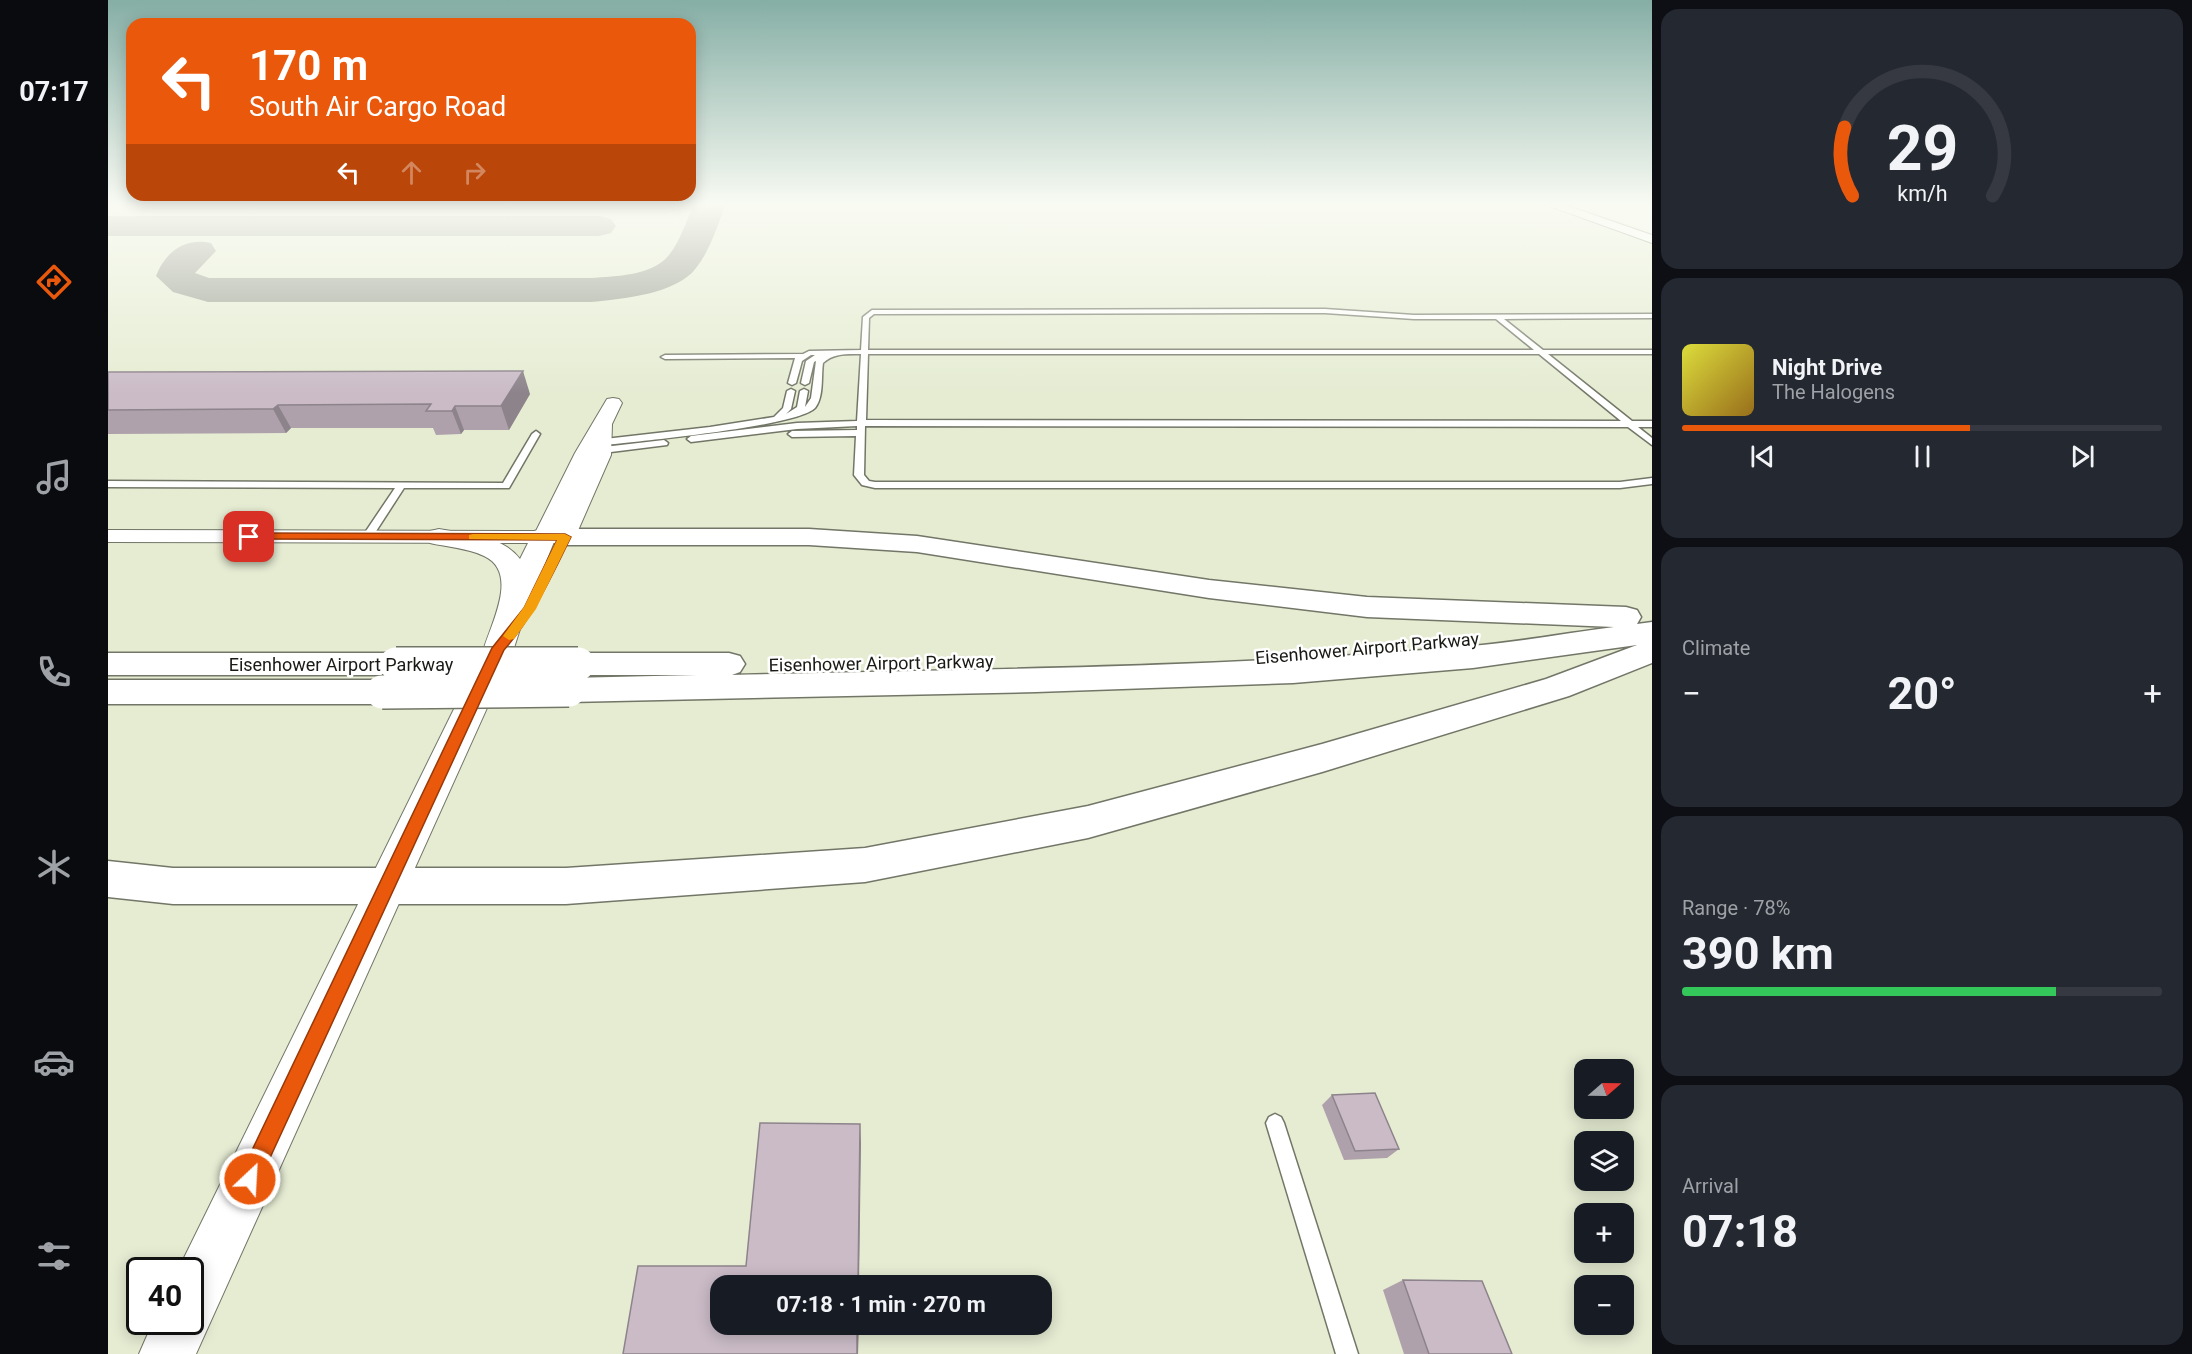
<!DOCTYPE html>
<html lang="en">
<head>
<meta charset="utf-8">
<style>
  body { margin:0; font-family:Roboto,sans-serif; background:#242831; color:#f1f3f6; height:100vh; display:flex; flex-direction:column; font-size:22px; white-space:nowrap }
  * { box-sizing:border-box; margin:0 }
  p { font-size:20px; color:#9ea1a6 }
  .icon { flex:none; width:33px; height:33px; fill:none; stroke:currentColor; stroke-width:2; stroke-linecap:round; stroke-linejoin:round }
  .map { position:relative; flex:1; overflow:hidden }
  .details { display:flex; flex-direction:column; gap:9px; padding:9px; background:#0d0f14; width:540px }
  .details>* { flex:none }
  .top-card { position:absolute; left:18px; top:18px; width:570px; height:183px; border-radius:18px; box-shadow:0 3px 15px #0003; background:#ea580c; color:#fff; overflow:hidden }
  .needle { width:39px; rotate:70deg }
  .buttons { position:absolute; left:1466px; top:1059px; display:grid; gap:12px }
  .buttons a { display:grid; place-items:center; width:60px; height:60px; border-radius:12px; background:#171b24; box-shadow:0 3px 15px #0003; font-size:30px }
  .speed { position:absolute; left:18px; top:1257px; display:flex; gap:12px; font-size:30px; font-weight:700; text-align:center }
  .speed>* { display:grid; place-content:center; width:78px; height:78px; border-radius:50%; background:#171b24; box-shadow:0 3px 15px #0003; line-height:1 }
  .speed .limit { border:3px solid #111; border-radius:9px; background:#fff; color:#111 }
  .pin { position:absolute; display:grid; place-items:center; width:51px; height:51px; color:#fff; margin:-26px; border-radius:12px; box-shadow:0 3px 9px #0006 }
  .me { position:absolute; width:66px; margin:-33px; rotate:25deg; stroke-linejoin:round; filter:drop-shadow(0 0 4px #0008) }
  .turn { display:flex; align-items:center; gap:21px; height:126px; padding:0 24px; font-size:27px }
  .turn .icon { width:78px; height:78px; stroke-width:2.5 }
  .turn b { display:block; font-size:42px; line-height:51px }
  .lanes { display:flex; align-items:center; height:57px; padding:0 24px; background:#0003; justify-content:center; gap:30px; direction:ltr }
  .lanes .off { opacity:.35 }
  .big { font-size:45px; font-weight:700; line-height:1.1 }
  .details .tile { flex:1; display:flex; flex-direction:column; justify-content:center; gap:9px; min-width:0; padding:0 21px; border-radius:18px; background:#242831 }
  .details .dial { align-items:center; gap:0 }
  .dial svg { height:156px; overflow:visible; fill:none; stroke:#363941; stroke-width:7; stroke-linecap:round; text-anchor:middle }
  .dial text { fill:#f1f3f6; stroke:none }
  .song { display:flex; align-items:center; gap:18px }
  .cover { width:72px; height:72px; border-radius:9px; background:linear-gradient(135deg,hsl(60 70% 55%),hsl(40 70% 35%)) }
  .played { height:6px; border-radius:3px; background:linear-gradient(90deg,#ea580c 60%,#363941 60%) }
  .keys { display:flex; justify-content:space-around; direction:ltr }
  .heat { display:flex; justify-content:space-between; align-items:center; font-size:33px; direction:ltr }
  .charge { height:9px; border-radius:4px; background:linear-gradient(90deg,#34c759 78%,#363941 0) }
  .trip { position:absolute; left:602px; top:1275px; width:342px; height:60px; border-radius:18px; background:#171b24; box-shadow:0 3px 15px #0003; font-weight:700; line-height:60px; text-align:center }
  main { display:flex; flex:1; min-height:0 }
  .dock { display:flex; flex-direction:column; width:108px; justify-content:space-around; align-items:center; background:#090b0e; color:#9ea1a6 }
  .dock .icon { width:42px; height:42px }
  .dock .on { color:#ea580c }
  .dock b { font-size:27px; color:#f1f3f6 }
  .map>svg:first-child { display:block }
  .built { fill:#e5ecd2; fill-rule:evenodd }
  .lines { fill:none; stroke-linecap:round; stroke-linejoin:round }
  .taxiway { fill:#979b8e; fill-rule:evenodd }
  .service-casing { stroke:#727667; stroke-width:3 }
  .minor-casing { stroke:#727667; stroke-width:2 }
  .tertiary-casing { stroke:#727667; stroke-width:2 }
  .secondary-casing { stroke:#727667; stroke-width:3 }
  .service { fill:#fff; fill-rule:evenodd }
  .minor { fill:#fff; fill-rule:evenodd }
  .tertiary { fill:#fff; fill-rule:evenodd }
  .secondary { fill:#fff; fill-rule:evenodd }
  .secondary-bridge-casing { stroke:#727667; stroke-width:36; stroke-linecap:butt }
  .secondary-bridge { stroke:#fff; stroke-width:33 }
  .wall { fill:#aea1ab }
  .shaded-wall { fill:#8d838b }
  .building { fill:#cabbc7; stroke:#8d838b; stroke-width:1.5 }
  .route { fill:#ea580c; stroke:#983908; stroke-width:1.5 }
  .slow { fill:#f59e0b }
  .labels { text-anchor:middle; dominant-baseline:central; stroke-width:5; stroke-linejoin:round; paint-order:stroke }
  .street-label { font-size:18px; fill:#181a14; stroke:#fff }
</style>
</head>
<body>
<main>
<nav class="dock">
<b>07:17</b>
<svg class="icon on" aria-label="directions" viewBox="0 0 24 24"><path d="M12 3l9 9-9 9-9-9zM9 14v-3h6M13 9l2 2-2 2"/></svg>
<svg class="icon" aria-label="music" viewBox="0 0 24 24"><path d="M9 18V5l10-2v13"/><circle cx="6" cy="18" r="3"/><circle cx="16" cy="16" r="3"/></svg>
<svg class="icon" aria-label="phone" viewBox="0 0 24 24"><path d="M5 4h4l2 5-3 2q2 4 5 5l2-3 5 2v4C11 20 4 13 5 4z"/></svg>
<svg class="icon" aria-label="climate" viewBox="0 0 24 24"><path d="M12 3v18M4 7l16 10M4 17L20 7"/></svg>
<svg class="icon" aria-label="car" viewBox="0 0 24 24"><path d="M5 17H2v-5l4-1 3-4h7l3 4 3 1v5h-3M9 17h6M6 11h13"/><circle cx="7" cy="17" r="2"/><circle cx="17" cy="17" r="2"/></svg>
<svg class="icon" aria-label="filters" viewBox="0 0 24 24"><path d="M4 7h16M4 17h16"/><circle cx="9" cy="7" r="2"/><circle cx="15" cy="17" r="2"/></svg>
</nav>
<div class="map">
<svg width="1544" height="1354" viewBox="0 0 1544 1354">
  <rect width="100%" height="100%" fill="#f2f7e5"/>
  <path class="built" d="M0 204H1460L1544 232V1354H0ZM1476 1070H1515V1108H1476ZM1476 1142H1515V1180H1476ZM1476 1214H1515V1252H1476ZM32 1270H82V1322H32ZM612 1286H933V1324H612ZM1476 1286H1515V1324H1476Z"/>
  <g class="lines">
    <g class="taxiway">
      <path d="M586 204H618C609 226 603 249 588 268 569 294 514 299 483 302H100L65 292 48 276C57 252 77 237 103 243L108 251 87 273 101 278H483C508 276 544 276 561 255 573 240 578 221 586 204Z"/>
      <path d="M0 216H491L503 219 508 226 503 233 491 236H0Z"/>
    </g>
    <g class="service-casing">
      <g id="service">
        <path d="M1217 309 1306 315 1544 314V318L1396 319 1435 350H1544V354H1440L1524 421H1544V427H1530L1544 438V445L1520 427 757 426 756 475 761 481 767 482H1512L1544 478V484L1512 488H767L754 485 746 475 748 436 684 437 680 434 684 431 749 430V426L689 429 583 442 579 439 583 436 689 423 749 421 753 354C738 354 726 353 715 363 713 376 716 397 707 408 689 427 522 442 488 446L484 443 488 440 602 427 666 417 675 408 679 391 683 389 687 391 683 409 678 414 689 407 692 391 696 389 700 391 697 407 703 398 708 361 706 362 701 383 697 385 693 383 698 361 707 355H703L694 361 688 383 684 385 680 383 687 358 557 359 553 357 557 355 695 354 701 351 753 350 755 317 764 310ZM1217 313 1306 319H1388L1426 350H760L761 318 766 314ZM760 354H1431L1513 421 758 420Z"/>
        <path d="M428 431 432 434 401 488H296L263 539 259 540 254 537 287 488 0 487V481L395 483 424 434Z"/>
        <path d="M556 440 560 443 559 445 487 454 483 451 487 448Z"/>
        <path d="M1167 1114 1173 1117 1176 1123 1250 1354H1228L1158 1123 1161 1117Z"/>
      </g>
    </g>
    <g class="minor-casing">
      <g id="minor">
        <path d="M1436 204H1454L1544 235V243Z"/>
        <path d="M505 398 511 399 514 403 504 424 503 455 465 542 457 543 0 542V530L428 531 467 453 499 399Z"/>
      </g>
    </g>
    <g class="tertiary-casing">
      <path id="tertiary" d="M331 529C358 534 394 535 412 559L426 531 435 529 444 531 448 537 418 610 406 648 88 1354H31L45 1322H82V1270H70L376 648C384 622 411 572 376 556 360 548 339 547 322 543L318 537 322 531Z"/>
    </g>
    <g class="secondary-casing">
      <g id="secondary">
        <path d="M457 529H701L809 536 1101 580 1259 597 1518 607 1529 610 1533 617 1529 624 1544 622V663L1461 696 1214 772 980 838 757 882 458 904H65L0 897V861L65 868H458L757 848 980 806 1214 744 1438 679 1529 645 1365 668 1185 683 928 692 461 702 449 699 444 690 449 681 461 678 589 675H470L459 672 454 664 459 656 470 653H621L632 656 637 664 632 672 624 675C870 669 1117 668 1363 646 1411 642 1459 633 1506 627L1259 617 1101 598 809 552 701 545H457L447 543 443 537 447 531Z"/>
        <path d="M0 653H288L299 656 304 664 299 672 288 675H0Z"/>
        <path d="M0 680H274L286 683 291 692 286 701 274 704H0Z"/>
      </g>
    </g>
    <use href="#service" class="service"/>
    <use href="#minor" class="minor"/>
    <use href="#tertiary" class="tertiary"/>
    <use href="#secondary" class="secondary"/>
    <g class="secondary-bridge-casing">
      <g id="secondary-bridge">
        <path d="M288 664H470"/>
        <path d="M274 692 461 690"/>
      </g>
    </g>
    <use href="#secondary-bridge" class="secondary-bridge"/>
  </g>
  <g class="wall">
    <path d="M0 372 422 394 401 430H356L353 434 328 435 325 428H183L178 433 0 434Z"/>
    <path d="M1224 1095 1291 1149 1279 1158 1236 1160 1214 1105Z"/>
    <path d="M1295 1280 1404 1354H1296L1275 1290Z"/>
  </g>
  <g class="shaded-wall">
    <path d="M415 371 422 394 401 430 393 406Z"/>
    <path d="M170 405 183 428 178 433 165 409Z"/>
    <path d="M347 406 356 430 353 434 344 411Z"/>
    <path d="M752 1124 753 1143 751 1286H750Z"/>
    <path d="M749 1324H751L750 1354H749Z"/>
  </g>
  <g class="building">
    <path d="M415 371 393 406H347L344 411H318L323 404 170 405 165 409 0 410V372Z"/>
    <path d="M1267 1093 1291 1149 1247 1151 1224 1095Z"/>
    <path d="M652 1123 752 1124 750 1286H612V1324H749V1354H515L530 1266H638Z"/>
    <path d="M1295 1280 1374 1281 1404 1354H1321Z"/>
  </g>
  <linearGradient id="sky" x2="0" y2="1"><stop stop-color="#85aea5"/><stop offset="0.52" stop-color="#f9fbf3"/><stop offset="1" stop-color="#f9fbf3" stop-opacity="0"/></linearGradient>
  <rect width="1544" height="394" fill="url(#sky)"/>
  <path class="route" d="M141 533 457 534 463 537C443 577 426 616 396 650L149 1186 142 1189 134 1186 131 1179 134 1171 384 648 416 608 449 540 137 539V534Z"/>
  <path class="slow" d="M365 534H457L463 537 428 609 406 639 401 640 395 636 416 607 449 540 361 539V535Z"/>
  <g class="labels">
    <g class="street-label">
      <text transform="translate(1259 648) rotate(-5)">Eisenhower Airport Parkway</text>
      <text transform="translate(773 663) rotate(-1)">Eisenhower Airport Parkway</text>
      <text x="233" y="664">Eisenhower Airport Parkway</text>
    </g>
  </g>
</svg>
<div class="buttons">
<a><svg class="needle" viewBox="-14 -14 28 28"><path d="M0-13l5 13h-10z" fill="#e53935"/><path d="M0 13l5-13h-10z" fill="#9ea1a6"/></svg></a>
<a><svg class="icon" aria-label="layers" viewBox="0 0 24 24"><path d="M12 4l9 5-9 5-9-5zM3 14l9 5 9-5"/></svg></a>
<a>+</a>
<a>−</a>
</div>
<div class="speed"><div class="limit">40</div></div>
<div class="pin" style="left:141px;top:537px;background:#d93025"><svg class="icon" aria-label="arrive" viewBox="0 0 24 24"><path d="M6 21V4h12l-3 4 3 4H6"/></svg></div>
<svg class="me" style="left:142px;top:1179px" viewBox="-20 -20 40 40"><circle r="17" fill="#ea580c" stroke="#fff" stroke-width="3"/><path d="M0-11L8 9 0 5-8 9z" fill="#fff"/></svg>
<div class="trip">07:18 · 1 min · 270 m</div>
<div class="top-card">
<div class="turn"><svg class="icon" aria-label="left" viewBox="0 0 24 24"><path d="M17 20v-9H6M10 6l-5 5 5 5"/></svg><div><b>170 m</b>South Air Cargo Road</div></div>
<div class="lanes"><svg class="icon" aria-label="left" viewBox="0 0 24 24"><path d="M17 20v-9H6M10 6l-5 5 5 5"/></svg><svg class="icon off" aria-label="ahead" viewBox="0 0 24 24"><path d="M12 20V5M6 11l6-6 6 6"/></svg><svg class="icon off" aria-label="right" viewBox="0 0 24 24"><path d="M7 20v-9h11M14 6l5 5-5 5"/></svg></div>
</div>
</div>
<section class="details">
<div class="tile dial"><svg viewBox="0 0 100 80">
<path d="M14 69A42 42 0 1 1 86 69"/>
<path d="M14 69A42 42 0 0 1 10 34" stroke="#ea580c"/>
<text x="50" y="56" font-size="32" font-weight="700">29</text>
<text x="50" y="72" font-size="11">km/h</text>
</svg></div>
<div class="tile">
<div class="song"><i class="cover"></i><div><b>Night Drive</b><p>The Halogens</p></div></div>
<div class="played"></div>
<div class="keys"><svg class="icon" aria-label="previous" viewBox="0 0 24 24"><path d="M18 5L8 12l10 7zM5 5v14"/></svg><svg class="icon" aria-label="pause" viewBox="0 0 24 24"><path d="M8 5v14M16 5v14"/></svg><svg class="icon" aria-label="next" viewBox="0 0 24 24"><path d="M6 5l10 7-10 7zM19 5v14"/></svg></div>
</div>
<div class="tile"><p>Climate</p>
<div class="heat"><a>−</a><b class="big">20°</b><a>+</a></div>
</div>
<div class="tile"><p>Range · 78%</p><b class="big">390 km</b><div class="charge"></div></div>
<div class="tile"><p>Arrival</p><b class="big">07:18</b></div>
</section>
</main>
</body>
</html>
